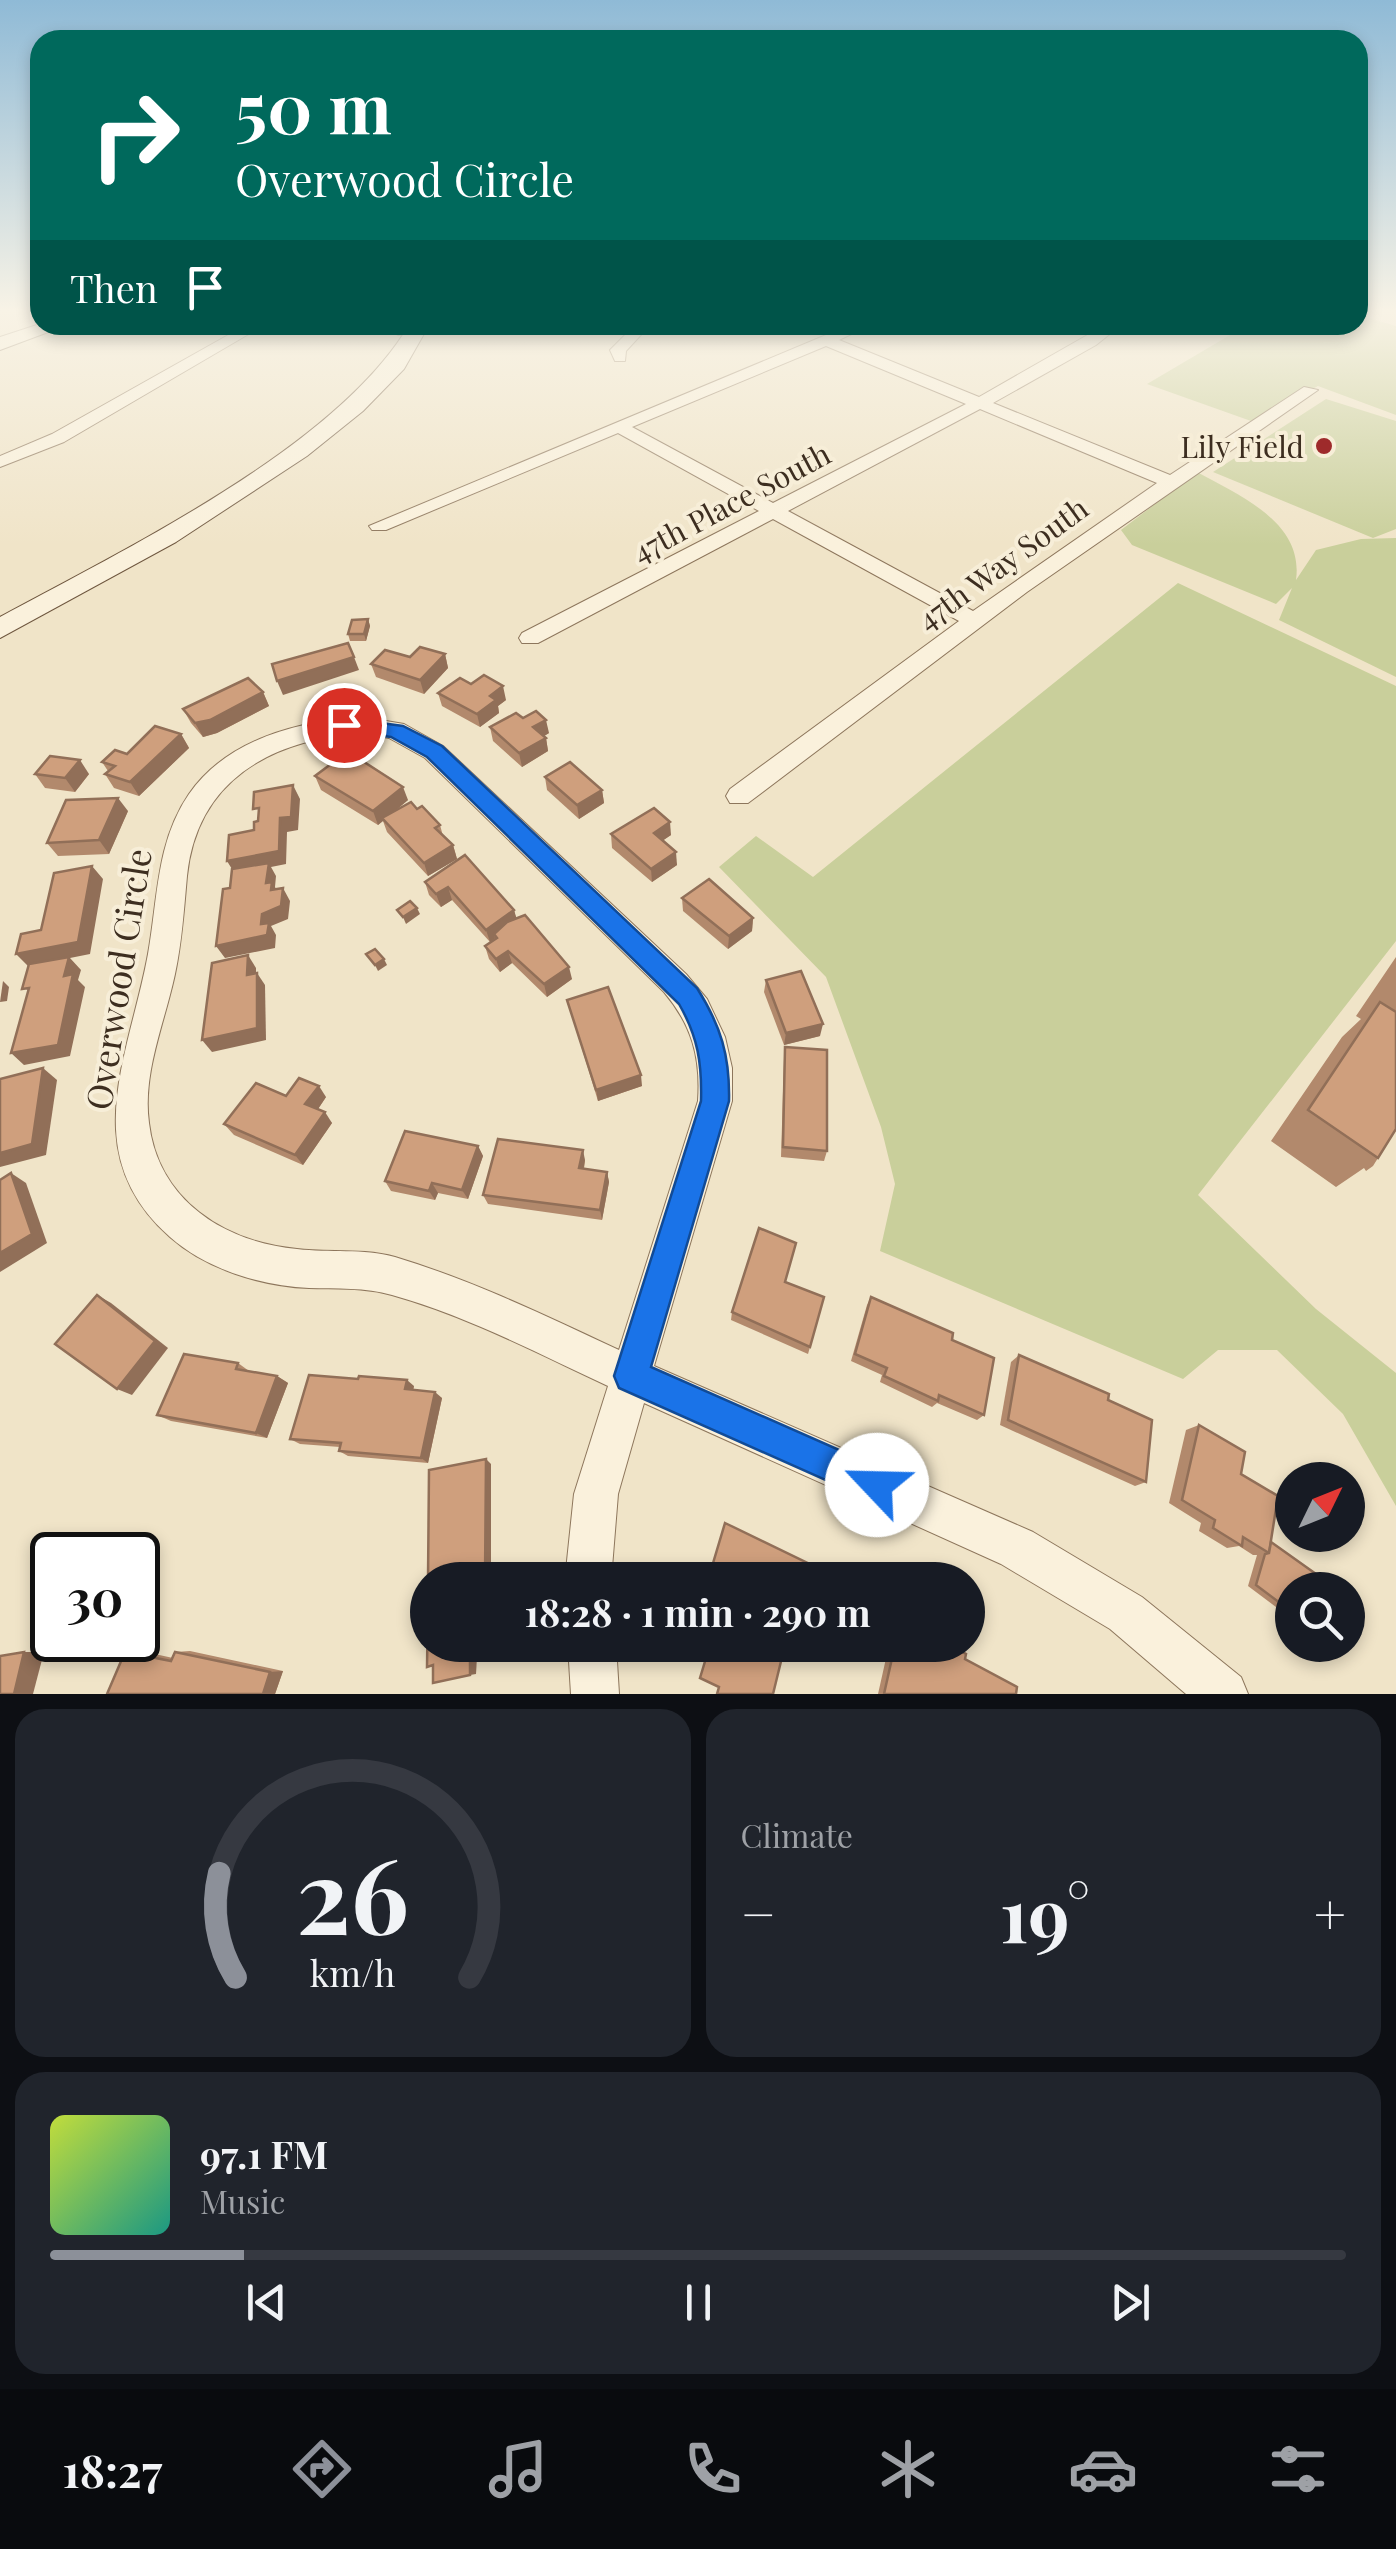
<!DOCTYPE html>
<html lang="en">
<head>
<meta charset="utf-8">
<style>
  body { margin:0; font-family:"Playfair Display",serif; background:#20242c; color:#f1f3f6; height:100vh; display:flex; flex-direction:column; font-size:38px; white-space:nowrap }
  * { box-sizing:border-box; margin:0 }
  p { font-size:32px; color:#9ea1a6 }
  .icon { flex:none; width:55px; height:55px; fill:none; stroke:currentColor; stroke-width:2; stroke-linecap:round; stroke-linejoin:round }
  .map { position:relative; height:1694px; overflow:hidden }
  .side { display:flex; flex-direction:column; gap:15px; padding:15px; background:#0d0f14; flex:1 }
  .side>* { flex:none }
  .banner { position:absolute; left:30px; top:30px; width:1338px; height:305px; border-radius:30px; box-shadow:0 5px 15px #0003; background:#00695c; color:#fff; overflow:hidden }
  .needle { width:65px; rotate:47deg }
  .buttons { position:absolute; left:1275px; top:1462px; display:grid; gap:20px }
  .buttons a { display:grid; place-items:center; width:90px; height:90px; border-radius:50%; background:#171b24; box-shadow:0 5px 15px #0003; font-size:50px }
  .speed { position:absolute; left:30px; top:1532px; display:flex; gap:20px; font-size:50px; font-weight:700; text-align:center }
  .speed>* { display:grid; place-content:center; width:130px; height:130px; border-radius:50%; background:#171b24; box-shadow:0 5px 15px #0003; line-height:1 }
  .speed .limit { border:5px solid #111; border-radius:15px; background:#fff; color:#111 }
  .pin { position:absolute; display:grid; place-items:center; width:85px; height:85px; color:#fff; margin:-42px; border:5px solid #fff; border-radius:50%; box-shadow:0 2px 10px #0007 }
  .me { position:absolute; width:110px; margin:-55px; rotate:294deg; stroke-linejoin:round; filter:drop-shadow(0 0 8px #0008) }
  .turn { display:flex; align-items:center; gap:35px; height:210px; padding:0 40px; font-size:45px }
  .turn .icon { width:130px; height:130px; stroke-width:2.5 }
  .turn b { display:block; font-size:70px; line-height:85px }
  .then { display:flex; align-items:center; height:95px; padding:0 40px; background:#0003; gap:20px; font-size:38px }
  .big { font-size:75px; font-weight:700; line-height:1.1 }
  .side .tile { flex:1; display:flex; flex-direction:column; justify-content:center; gap:15px; min-width:0; padding:0 35px; border-radius:30px; background:#20242c }
  .side .dial { align-items:center; gap:0 }
  .dial svg { height:260px; overflow:visible; fill:none; stroke:#363941; stroke-width:7; stroke-linecap:round; text-anchor:middle }
  .dial text { fill:#f1f3f6; stroke:none }
  .song { display:flex; align-items:center; gap:30px }
  .cover { width:120px; height:120px; border-radius:15px; background:linear-gradient(135deg,hsl(70 70% 55%),hsl(170 70% 35%)) }
  .played { height:10px; border-radius:5px; background:linear-gradient(90deg,#8c9099 15%,#363941 15%) }
  .keys { display:flex; justify-content:space-around; direction:ltr }
  .heat { display:flex; justify-content:space-between; align-items:center; font-size:55px; direction:ltr }
  .side .tiles { flex:1; display:grid; gap:15px; grid-template-columns:1fr 1fr }
  .tile:last-child { grid-column:span 2 }
  .trip { position:absolute; left:410px; top:1562px; width:575px; height:100px; border-radius:50px; background:#171b24; box-shadow:0 5px 15px #0003; font-weight:700; line-height:100px; text-align:center }
  .tabs { display:flex; height:160px; justify-content:space-around; align-items:center; background:#090b0e; color:#9ea1a6 }
  .tabs .icon { width:70px; height:70px }
  .tabs .active { color:#8c9099 }
  .tabs b { font-size:45px; color:#f1f3f6 }
  .map>svg:first-child { display:block }
  .green { fill:#c9cf9b }
  .lines { fill:none; stroke-linecap:round; stroke-linejoin:round }
  .street-casing { stroke:#8d765c; stroke-width:2 }
  .secondary-casing { stroke:#6f573f; stroke-width:2 }
  .street { fill:#faf1dc; fill-rule:evenodd }
  .secondary { fill:#faf1dc; fill-rule:evenodd }
  .wall { fill:#b2896c }
  .shaded-wall { fill:#916f58 }
  .building { fill:#cf9f7d; stroke:#916f58; stroke-width:2.5 }
  .route { fill:#1a73e8; stroke:#114b97; stroke-width:2.5 }
  .poi-dot { fill:#9e2a2b; stroke:#f7eed8; stroke-width:4 }
  .labels { text-anchor:middle; dominant-baseline:central; stroke-width:8; stroke-linejoin:round; paint-order:stroke }
  .far-poi-label { font-size:30px; fill:#3d2e20; stroke:#f7eed8; text-anchor:end }
  .far-street-label { font-size:30px; fill:#3d2e20; stroke:#f7eed8 }
  .street-label { font-size:35px; fill:#3d2e20; stroke:#f7eed8 }
</style>
</head>
<body>
<div class="map">
<svg width="1396" height="1694" viewBox="0 0 1396 1694">
  <rect width="100%" height="100%" fill="#f0e4c8"/>
  <g class="green">
    <path d="M1358 315 1396 326V415L1318 386 1251 421 1147 384 1247 325H1358Z"/>
    <path d="M1326 399 1396 421V529L1373 538 1213 472Z"/>
    <path d="M1197 472C1241 496 1304 523 1296 580L1316 550 1361 539 1396 538V677L1279 620 1292 588 1276 604 1132 545 1121 530Z"/>
    <path d="M1178 583 1396 686V941L1198 1195 1316 1309 1396 1373V1506L1343 1414 1277 1350H1218L1183 1379 880 1251 895 1184 881 1127 826 977 719 867 756 836 813 877Z"/>
  </g>
  <g class="lines">
    <g class="street-casing">
      <g id="street">
        <path d="M246 325H264L64 442 0 467V456L52 434Z"/>
        <path d="M470 325 463 329 398 335 391 331 415 325Z"/>
        <path d="M635 325H650L626 351 625 361H615L610 350Z"/>
        <path d="M850 325H870L839 340 979 397 1105 325H1121L1096 345 993 403 1170 475 1304 387 1318 390 1027 592 748 803H730L726 796 730 789 959 621 773 519 538 643H522L519 638 522 633 759 511 618 433 386 530H372L369 526ZM826 346 966 404 773 503 632 427ZM980 409 1157 483 973 611 788 511Z"/>
        <path d="M362 717 404 724 443 746 686 974 707 999 725 1037 732 1068V1101L654 1366 1033 1532 1142 1597 1241 1677 1248 1694H1186L1110 1629 1001 1564 644 1403 618 1494 611 1580H565L574 1494 608 1386C537 1353 467 1316 392 1295 365 1287 337 1289 309 1288 261 1286 206 1269 170 1237 75 1153 130 1054 148 954 158 899 156 842 189 794 227 739 299 721 362 717ZM362 733 389 738 425 758 664 992C692 1025 701 1058 698 1101L619 1350C546 1316 472 1280 395 1257 363 1248 329 1253 297 1249 224 1242 158 1200 149 1123 142 1073 165 1022 175 974 182 942 184 909 187 876 197 779 272 740 362 733Z"/>
        <path d="M568 1645H616L619 1694H571Z"/>
      </g>
    </g>
    <g class="secondary-casing">
      <g id="secondary">
        <path d="M40 324 67 325 0 350V337Z"/>
        <path d="M409 325H429L404 369 363 411 307 456 176 542 0 638V617C125 549 337 447 409 325Z"/>
      </g>
    </g>
    <use href="#street" class="street"/>
    <use href="#secondary" class="secondary"/>
  </g>
  <g class="wall">
    <path d="M368 619 370 626 366 641H350L348 634Z"/>
    <path d="M445 654 448 668 424 694 376 677 371 664 410 657Z"/>
    <path d="M471 684 506 700 498 706 499 713 480 727 442 706 438 693Z"/>
    <path d="M263 692 269 706 217 733 203 737 191 723 183 709Z"/>
    <path d="M523 718 549 733 544 736 546 738 548 751 522 767 493 741 490 727Z"/>
    <path d="M181 734 189 748 139 796 114 788 105 774 108 771 102 762Z"/>
    <path d="M35 774H89L75 792 45 788Z"/>
    <path d="M315 776 408 800 395 811 417 809 440 825 443 836 453 845 457 859 428 876 387 832 383 821 378 825 321 790Z"/>
    <path d="M545 777 602 790 604 803 579 819 547 790Z"/>
    <path d="M128 811 109 854 58 856 47 843Z"/>
    <path d="M611 834 671 835 663 840 677 865 652 882 612 848Z"/>
    <path d="M465 855 514 910 516 919 572 979 547 997 512 963 500 972 489 959 485 946 495 938 490 942 452 900 441 907 429 895 425 882Z"/>
    <path d="M682 898 753 918 752 931 728 949 683 911Z"/>
    <path d="M1396 957V1129L1373 1166 1366 1171 1364 1168 1336 1187 1271 1141 1342 1037 1361 1019 1356 1016Z"/>
    <path d="M766 980 820 1036 784 1045 764 992Z"/>
    <path d="M567 1000 642 1086 598 1101Z"/>
    <path d="M785 1047 827 1151 824 1161 781 1157 784 1058Z"/>
    <path d="M286 1096 326 1097 318 1109 332 1123 303 1165 234 1135 224 1124Z"/>
    <path d="M478 1146 483 1156 468 1199 438 1193 435 1200 391 1191 385 1181Z"/>
    <path d="M585 1160 584 1169 607 1172 609 1182 602 1220 488 1204 483 1195Z"/>
    <path d="M785 1282 810 1347 808 1354 731 1320 732 1312Z"/>
    <path d="M871 1297 952 1340 984 1415 977 1420 937 1403 932 1407 880 1382 882 1375 851 1361 867 1305Z"/>
    <path d="M1019 1355 1108 1400 1146 1482 1135 1486 1000 1425 1011 1362Z"/>
    <path d="M238 1363 249 1371 277 1376 288 1383 267 1438 171 1421 157 1415Z"/>
    <path d="M414 1386 413 1390 442 1398 428 1463 348 1456 339 1451 340 1447 300 1444 290 1439Z"/>
    <path d="M1199 1425 1241 1474 1292 1590V1619L1248 1586 1257 1555H1253L1239 1546 1227 1548 1199 1531 1201 1523 1169 1503 1186 1430Z"/>
    <path d="M889 1645H949L965 1659 1016 1694H878Z"/>
    <path d="M141 1651 173 1658 175 1652 190 1651 283 1671 275 1694H107L125 1652Z"/>
  </g>
  <g class="shaded-wall">
    <path d="M368 619 370 626 366 641 364 634Z"/>
    <path d="M445 654 448 668 424 694 420 680Z"/>
    <path d="M354 657 359 670 283 695 277 681Z"/>
    <path d="M503 686 506 700 498 706 499 713 480 727 477 714 490 696Z"/>
    <path d="M263 692 269 706 217 733 203 737 195 723Z"/>
    <path d="M546 720 549 733 536 741 533 727Z"/>
    <path d="M181 734 189 748 139 796 130 782Z"/>
    <path d="M546 738 548 751 522 767 519 753Z"/>
    <path d="M80 760 89 774 75 792 65 778Z"/>
    <path d="M293 785 300 799 298 830 287 832 286 864 271 867 276 876 275 887 279 895 235 874 227 861 280 818Z"/>
    <path d="M403 787 408 800 378 825 373 811Z"/>
    <path d="M602 790 604 803 579 819 577 805Z"/>
    <path d="M118 798 128 811 109 854 99 840Z"/>
    <path d="M670 822 671 835 655 846 654 833Z"/>
    <path d="M453 845 457 859 428 876 424 863Z"/>
    <path d="M676 852 677 865 652 882 651 869Z"/>
    <path d="M92 866 103 879 90 954 70 958 81 970 78 980 85 987 70 1056 24 1065 11 1053 58 1045 29 967 16 954 78 942Z"/>
    <path d="M448 887 452 900 441 907 436 894Z"/>
    <path d="M283 888 290 901 288 919 271 926 276 935 275 948 225 958 216 946 261 924 262 914Z"/>
    <path d="M417 908 420 914 406 924 403 917Z"/>
    <path d="M514 910 518 923 494 934 495 938 490 942 486 930Z"/>
    <path d="M753 918 752 931 728 949 729 936Z"/>
    <path d="M508 951 512 963 500 972 496 959Z"/>
    <path d="M248 955 256 968V988L247 975Z"/>
    <path d="M384 959 387 965 378 971 375 965Z"/>
    <path d="M569 967 572 979 547 997 544 984Z"/>
    <path d="M257 973 265 985 266 1040 212 1052 202 1040Z"/>
    <path d="M3 981 9 987 7 1001 0 1002Z"/>
    <path d="M823 1024 820 1036 784 1045 786 1033Z"/>
    <path d="M43 1068 57 1080 46 1155 0 1167V1153Z"/>
    <path d="M641 1075 642 1086 598 1101 596 1090Z"/>
    <path d="M319 1086 326 1097 314 1115 305 1104Z"/>
    <path d="M325 1112 332 1123 303 1165 295 1155Z"/>
    <path d="M478 1146 483 1156 468 1199 462 1190Z"/>
    <path d="M583 1150 585 1160 582 1178 579 1168Z"/>
    <path d="M607 1172 609 1182 602 1220 600 1210Z"/>
    <path d="M11 1173 26 1183 47 1243 0 1272V1253Z"/>
    <path d="M432 1183 438 1193 435 1200 429 1191Z"/>
    <path d="M97 1295 111 1303 168 1348 132 1395 117 1389Z"/>
    <path d="M277 1376 288 1383 267 1438 256 1433Z"/>
    <path d="M407 1380 414 1386 412 1395 405 1389Z"/>
    <path d="M435 1392 442 1398 428 1463 421 1458Z"/>
    <path d="M486 1459 491 1464V1580H485Z"/>
    <path d="M484 1645H491V1654L484 1655Z"/>
    <path d="M24 1652H44L33 1694H14Z"/>
    <path d="M477 1657 476 1674 470 1675V1658Z"/>
    <path d="M283 1671 275 1694H263L270 1672Z"/>
  </g>
  <g class="building">
    <path d="M368 619 364 634H348L352 620Z"/>
    <path d="M348 643 354 657 277 681 272 664Z"/>
    <path d="M420 647 445 654 420 680 371 664 385 650 410 657Z"/>
    <path d="M484 675 503 686 490 696 496 700 477 714 438 693 460 678 471 684Z"/>
    <path d="M248 678 263 692 210 720 195 723 183 709Z"/>
    <path d="M536 711 546 720 533 727 546 738 519 753 490 727 516 713 523 718Z"/>
    <path d="M155 726 181 734 130 782 105 774 115 766 102 762 115 750 127 754Z"/>
    <path d="M343 755 357 763 361 760 403 787 373 811 315 776Z"/>
    <path d="M50 756 80 760 65 778 35 774Z"/>
    <path d="M570 762 602 790 577 805 545 777Z"/>
    <path d="M293 785 291 817 280 818 279 851 227 861 229 835 254 830V822L258 821 259 808 253 809 254 792Z"/>
    <path d="M118 798 99 840 47 843 66 800Z"/>
    <path d="M411 802 417 809 422 806 440 825 435 828 453 845 424 863 382 818Z"/>
    <path d="M654 808 670 822 654 833 676 852 651 869 611 834Z"/>
    <path d="M465 855 514 910 486 930 448 887 436 894 425 882Z"/>
    <path d="M269 863 266 883 272 882 271 890 283 888 281 906 262 914 261 924 269 923 267 935 216 946 223 889 230 888 232 869Z"/>
    <path d="M92 866 78 942 16 954 21 934 41 930 54 873Z"/>
    <path d="M709 879 753 918 729 936 682 898Z"/>
    <path d="M410 901 417 908 403 917 397 910Z"/>
    <path d="M525 915 569 967 544 984 508 951 496 959 485 946 497 938 494 934 507 922Z"/>
    <path d="M375 949 384 959 375 965 366 954Z"/>
    <path d="M248 955 247 975 257 973V1028L202 1040 212 963Z"/>
    <path d="M69 957 64 976 73 974 58 1045 11 1053 29 988 22 989 29 964Z"/>
    <path d="M801 971 823 1024 786 1033 766 980Z"/>
    <path d="M608 987 641 1075 596 1090 567 1000Z"/>
    <path d="M1380 1002 1396 1012V1129L1378 1158 1308 1110Z"/>
    <path d="M785 1047 827 1050V1151L783 1147Z"/>
    <path d="M43 1068 32 1144 0 1153V1079Z"/>
    <path d="M299 1078 319 1086 305 1104 325 1112 295 1155 224 1124 256 1083 286 1096Z"/>
    <path d="M405 1131 478 1146 462 1190 432 1183 429 1191 385 1181Z"/>
    <path d="M498 1139 583 1150 579 1168 607 1172 600 1210 483 1195Z"/>
    <path d="M11 1173 32 1234 0 1253V1180Z"/>
    <path d="M759 1228 796 1243 785 1282 824 1297 810 1347 732 1312Z"/>
    <path d="M97 1295 155 1341 117 1389 55 1344Z"/>
    <path d="M871 1297 953 1333 952 1340 994 1358 984 1415 939 1395 938 1401 884 1376 887 1368 855 1354Z"/>
    <path d="M184 1354 238 1363 236 1369 277 1376 256 1433 157 1415Z"/>
    <path d="M1019 1355 1109 1394 1108 1400 1152 1420 1146 1482 1008 1420Z"/>
    <path d="M309 1375 358 1379 359 1376 407 1380 405 1389 435 1392 421 1458 339 1451 341 1443 290 1439Z"/>
    <path d="M1199 1425 1245 1452 1241 1474 1278 1496 1269 1553 1243 1537 1242 1546 1213 1528 1215 1520 1182 1500Z"/>
    <path d="M486 1459 485 1580H428L429 1470Z"/>
    <path d="M725 1523 824 1571 822 1580H708Z"/>
    <path d="M1271 1542 1316 1574 1311 1590H1292V1612L1256 1585 1265 1554 1269 1553Z"/>
    <path d="M428 1601V1645H484V1655L470 1658V1675L433 1683V1665L427 1667Z"/>
    <path d="M710 1645H785L773 1694H717L719 1687 700 1678Z"/>
    <path d="M794 1645H807L805 1651Z"/>
    <path d="M895 1645H949L966 1654 965 1659 1017 1687 1016 1694H884Z"/>
    <path d="M24 1652 14 1694H0V1656Z"/>
    <path d="M125 1652 171 1661 175 1652 270 1672 263 1694H107Z"/>
  </g>
  <linearGradient id="sky" x2="0" y2="1"><stop stop-color="#8fbad6"/><stop offset="0.57" stop-color="#f8f3e6"/><stop offset="1" stop-color="#f8f3e6" stop-opacity="0"/></linearGradient>
  <rect width="1396" height="545" fill="url(#sky)"/>
  <path class="route" d="M344 718 403 726 442 746 697 988C721 1026 730 1056 729 1101L651 1367 889 1472 895 1485 889 1498 877 1503 619 1388 614 1376 701 1101C702 1063 698 1037 679 1004L427 757 391 737 337 730V720Z"/>
  <circle class="poi-dot" cx="1324" cy="446" r="10"/>
  <g class="labels">
    <g class="far-poi-label">
      <text x="1304" y="446">Lily Field</text>
    </g>
    <g class="far-street-label">
      <text transform="translate(731 502) rotate(-28)">47th Place South</text>
      <text transform="translate(1002 563) rotate(-36)">47th Way South</text>
    </g>
    <g class="street-label">
      <text transform="translate(117 979) rotate(-81)">Overwood Circle</text>
    </g>
  </g>
</svg>
<div class="buttons">
<a><svg class="needle" viewBox="-14 -14 28 28"><path d="M0-13l5 13h-10z" fill="#e53935"/><path d="M0 13l5-13h-10z" fill="#9ea1a6"/></svg></a>
<a><svg class="icon" aria-label="search" viewBox="0 0 24 24"><circle cx="10" cy="10" r="6"/><path d="M15 15l6 6"/></svg></a>
</div>
<div class="speed"><div class="limit">30</div></div>
<div class="pin" style="left:344px;top:725px;background:#d93025"><svg class="icon" aria-label="arrive" viewBox="0 0 24 24"><path d="M6 21V4h12l-3 4 3 4H6"/></svg></div>
<svg class="me" style="left:877px;top:1485px" viewBox="-20 -20 40 40"><circle r="19" fill="#fff"/><path d="M0-13L10 11 0 6-10 11z" fill="#1a73e8"/></svg>
<div class="trip">18:28 · 1 min · 290 m</div>
<div class="banner">
<div class="turn"><svg class="icon" aria-label="right" viewBox="0 0 24 24"><path d="M7 20v-9h11M14 6l5 5-5 5"/></svg><div><b>50 m</b>Overwood Circle</div></div>
<div class="then">Then<svg class="icon" aria-label="arrive" viewBox="0 0 24 24"><path d="M6 21V4h12l-3 4 3 4H6"/></svg></div>
</div>
</div>
<section class="side">
<div class="tiles">
<div class="tile dial"><svg viewBox="0 0 100 80">
<path d="M14 69A42 42 0 1 1 86 69"/>
<path d="M14 69A42 42 0 0 1 9 37" stroke="#8c9099"/>
<text x="50" y="56" font-size="32" font-weight="700">26</text>
<text x="50" y="72" font-size="11">km/h</text>
</svg></div>
<div class="tile"><p>Climate</p>
<div class="heat"><a>−</a><b class="big">19°</b><a>+</a></div>
</div>
<div class="tile">
<div class="song"><i class="cover"></i><div><b>97.1 FM</b><p>Music</p></div></div>
<div class="played"></div>
<div class="keys"><svg class="icon" aria-label="previous" viewBox="0 0 24 24"><path d="M18 5L8 12l10 7zM5 5v14"/></svg><svg class="icon" aria-label="pause" viewBox="0 0 24 24"><path d="M8 5v14M16 5v14"/></svg><svg class="icon" aria-label="next" viewBox="0 0 24 24"><path d="M6 5l10 7-10 7zM19 5v14"/></svg></div>
</div>
</div>
</section>
<nav class="tabs">
<b>18:27</b>
<svg class="icon active" aria-label="directions" viewBox="0 0 24 24"><path d="M12 3l9 9-9 9-9-9zM9 14v-3h6M13 9l2 2-2 2"/></svg>
<svg class="icon" aria-label="music" viewBox="0 0 24 24"><path d="M9 18V5l10-2v13"/><circle cx="6" cy="18" r="3"/><circle cx="16" cy="16" r="3"/></svg>
<svg class="icon" aria-label="phone" viewBox="0 0 24 24"><path d="M5 4h4l2 5-3 2q2 4 5 5l2-3 5 2v4C11 20 4 13 5 4z"/></svg>
<svg class="icon" aria-label="climate" viewBox="0 0 24 24"><path d="M12 3v18M4 7l16 10M4 17L20 7"/></svg>
<svg class="icon" aria-label="car" viewBox="0 0 24 24"><path d="M5 17H2v-5l4-1 3-4h7l3 4 3 1v5h-3M9 17h6M6 11h13"/><circle cx="7" cy="17" r="2"/><circle cx="17" cy="17" r="2"/></svg>
<svg class="icon" aria-label="filters" viewBox="0 0 24 24"><path d="M4 7h16M4 17h16"/><circle cx="9" cy="7" r="2"/><circle cx="15" cy="17" r="2"/></svg>
</nav>
</body>
</html>
